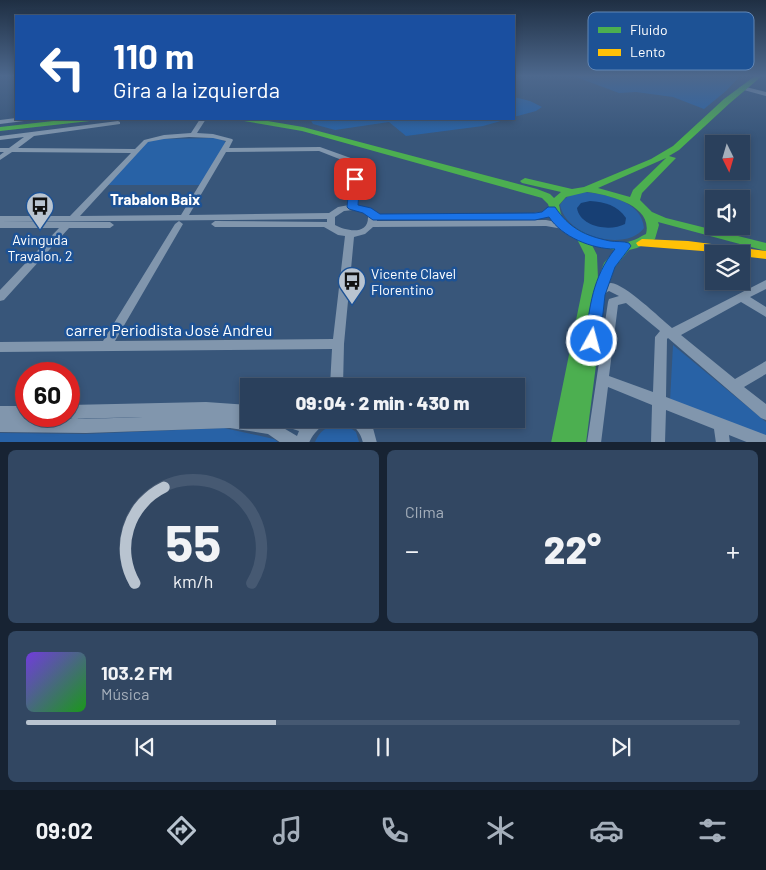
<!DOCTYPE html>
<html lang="es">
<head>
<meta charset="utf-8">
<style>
  body { margin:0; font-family:Barlow,sans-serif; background:#324762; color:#f1f3f6; height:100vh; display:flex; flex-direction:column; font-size:19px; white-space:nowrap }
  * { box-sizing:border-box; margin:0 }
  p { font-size:16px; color:#a5afbb }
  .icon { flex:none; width:28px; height:28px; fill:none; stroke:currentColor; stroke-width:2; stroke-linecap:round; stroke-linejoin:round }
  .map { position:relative; height:442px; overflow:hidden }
  .drawer { display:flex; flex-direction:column; gap:8px; padding:8px; background:#172333; flex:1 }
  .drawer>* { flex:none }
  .banner { position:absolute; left:15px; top:15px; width:500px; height:105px; border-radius:0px; box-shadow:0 2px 8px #0003,0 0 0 1px #465972; background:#1a4fa0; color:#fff; overflow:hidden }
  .needle { width:32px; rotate:175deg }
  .buttons { position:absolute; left:705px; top:135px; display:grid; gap:10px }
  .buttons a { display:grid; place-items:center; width:45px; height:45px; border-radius:0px; background:#2a405c; box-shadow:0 2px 8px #0003,0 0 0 1px #465972; font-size:25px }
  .speed { position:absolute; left:15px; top:362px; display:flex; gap:10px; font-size:25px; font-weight:700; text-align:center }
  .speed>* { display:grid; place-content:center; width:65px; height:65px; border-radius:50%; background:#2a405c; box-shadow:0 2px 8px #0003,0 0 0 1px #465972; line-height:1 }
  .speed .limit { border:8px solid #d22; background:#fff; color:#111 }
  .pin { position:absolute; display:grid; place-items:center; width:42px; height:42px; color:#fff; margin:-21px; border-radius:10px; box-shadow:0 2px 8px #0006 }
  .me { position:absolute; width:55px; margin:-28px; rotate:7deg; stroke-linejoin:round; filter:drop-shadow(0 0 4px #0008) }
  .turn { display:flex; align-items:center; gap:18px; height:105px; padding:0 15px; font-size:22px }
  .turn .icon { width:65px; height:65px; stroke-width:2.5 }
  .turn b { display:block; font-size:35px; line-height:42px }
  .big { font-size:38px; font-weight:800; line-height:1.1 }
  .drawer .widget { flex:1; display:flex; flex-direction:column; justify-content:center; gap:8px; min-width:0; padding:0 18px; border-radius:8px; background:#324762 }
  .drawer .dial { align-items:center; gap:0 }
  .dial svg { height:130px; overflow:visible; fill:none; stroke:#465972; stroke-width:7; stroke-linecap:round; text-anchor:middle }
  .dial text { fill:#f1f3f6; stroke:none }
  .song { display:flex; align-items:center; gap:15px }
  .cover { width:60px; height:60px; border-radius:8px; background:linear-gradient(135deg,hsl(260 70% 55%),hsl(120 70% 35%)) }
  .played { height:5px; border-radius:2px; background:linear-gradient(90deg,#b9c4d0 35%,#465972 35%) }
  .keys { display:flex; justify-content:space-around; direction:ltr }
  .heat { display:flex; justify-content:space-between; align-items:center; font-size:28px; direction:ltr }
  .drawer .tiles { flex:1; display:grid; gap:8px; grid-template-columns:1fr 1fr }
  .widget:last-child { grid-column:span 2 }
  .trip { position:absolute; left:240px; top:378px; width:285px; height:50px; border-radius:0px; background:#2a405c; box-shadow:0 2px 8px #0003,0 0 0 1px #465972; font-weight:800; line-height:50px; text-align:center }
  .dock { display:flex; height:80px; justify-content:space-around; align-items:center; background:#111a25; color:#a5afbb }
  .dock .icon { width:35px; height:35px }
  .dock .active { color:#b9c4d0 }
  .dock b { font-size:22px; color:#f1f3f6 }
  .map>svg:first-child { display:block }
  .green { fill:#2862a6 }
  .water { fill:#173f74 }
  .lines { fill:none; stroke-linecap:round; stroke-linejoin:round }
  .street { fill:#8196ad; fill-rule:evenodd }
  .fast { fill:#4caf50; fill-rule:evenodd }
  .slow { fill:#ffc107; fill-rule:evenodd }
  .route { fill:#1a73e8; stroke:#114b97 }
  .labels { text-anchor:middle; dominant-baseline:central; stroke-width:5; stroke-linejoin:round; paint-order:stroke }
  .poi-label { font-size:14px; fill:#fff; stroke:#1d5295 }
  .neighbourhood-label { font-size:15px; font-weight:bold; fill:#fff; stroke:#1d5295 }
  .near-street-label { font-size:16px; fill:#fff; stroke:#1d5295 }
  .key { fill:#1d5295; stroke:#6186b5; stroke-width:1 }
  .key-label { font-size:14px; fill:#fff }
</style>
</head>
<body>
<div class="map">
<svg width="766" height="443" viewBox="0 0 766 443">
  <rect width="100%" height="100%" fill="#38567a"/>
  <g class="green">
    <path d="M553 76H740L726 91 704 109 673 97 636 92 619 93 576 77Z"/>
    <path d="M514 97 530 101 542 107 536 111 514 117Z"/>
    <path d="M310 119H508L483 126 406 136 389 122 335 130 313 124Z"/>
    <path d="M218 138 226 142 201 185H107L147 142 160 139Z"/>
    <path d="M584 192C606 194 642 201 644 228 625 253 566 236 560 205 566 195 573 194 584 192Z"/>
    <path d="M673 345 766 422V437L670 401Z"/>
    <path d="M345 424 356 432 359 442H315C321 428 330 425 345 424Z"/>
    <path d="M224 428 274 439 278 442H0V433L85 434Z"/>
  </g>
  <path class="water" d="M590 201C605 202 617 205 626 218L625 224C610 232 580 227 577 208L581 203Z"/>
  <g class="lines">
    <g class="street">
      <path d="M742 86 766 92V96L740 89 739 88Z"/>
      <path d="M16 118 27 119 24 121 0 124V120Z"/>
      <path d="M200 119H206L197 133 213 134 232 139 233 140 229 148 320 147 359 161 360 163 357 205 369 208 375 214H389L393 217 389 220 377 219V221L546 220 566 224 567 226 563 229 546 226 373 227 365 234 354 237 344 344 343 386H330L332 349 0 352V342L103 341 175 224 179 221 183 224 115 341 333 339 345 236 338 235 324 227H215L211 224 215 221 327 222V219L0 222V216H70L131 153 12 152 0 160V155L4 152H0V148H9L24 137 0 140V136L118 121 120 122V124L34 136 18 148 135 149 144 140 164 135 191 133ZM189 137 213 138 226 141 181 215 80 216 148 142 164 139ZM319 151 352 164 349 205 338 207 329 213 189 215 226 152ZM353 210 363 212 368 216C369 236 346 231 335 225V217L344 211Z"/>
      <path d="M552 206 556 209 549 216 546 217 524 220 520 217 524 214 543 212Z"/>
      <path d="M0 222H110L114 225 110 228H69L4 300 0 301V290L59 228H0Z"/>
      <path d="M766 280V289L750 297 766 307V317L741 302 681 335 735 379 766 361V374L744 387 766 404V420L761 418 668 338 667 339 666 397 766 435V443H749L729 435 730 443H716L714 429 666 410 665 443H651L652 405 608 387 601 443H587L608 302 609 299 619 296 609 291C604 293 604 298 596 296L595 293C598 287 603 283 611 283 625 284 660 318 672 328ZM626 303 660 331 655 337 653 392 609 376 618 305Z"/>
      <path d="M206 402 249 405V419L270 420 297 436 299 431 278 424 276 419H326C322 428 313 432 309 443H281L268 434 230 428 86 433 0 432V406H26V416H32L29 418 86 419 143 417 69 419 64 416H69V405Z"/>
      <path d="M350 419H367L373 428 377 443H363C361 432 354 428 350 419Z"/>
    </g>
    <g class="fast">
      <path d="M755 76H762L730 103 679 150 669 156 676 158 642 193 640 200 652 212 666 218 766 243V251L658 222 659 225 655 239 637 248 629 250 615 267 605 295 586 443H551L584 281 585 255 577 239 565 232 553 219 548 204 542 198 302 131 244 121 240 119H256L303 127 537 189 550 194 554 198 561 192 522 183 520 181 525 178 572 189 584 187 651 159 673 146 724 99ZM666 158 633 190 630 197 598 188ZM587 192C609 195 653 205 646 234 641 236 636 240 631 241 612 247 574 233 562 216 560 213 560 208 559 205L566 197ZM592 245 615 250 604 263 598 279 597 255Z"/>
      <path d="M71 119H94L90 121 0 131V127Z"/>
    </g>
    <path class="slow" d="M642 239 688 241 766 251V259L741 256V254L638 246 636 243Z"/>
  </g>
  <linearGradient id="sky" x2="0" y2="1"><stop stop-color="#1f2f43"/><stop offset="0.55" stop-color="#4d688d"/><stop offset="1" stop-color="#4d688d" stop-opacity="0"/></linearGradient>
  <rect width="766" height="138" fill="url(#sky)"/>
  <path class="route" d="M355 176 360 179 358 205 371 208 380 214 535 213 542 212 548 207H555C569 228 585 236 610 241 616 242 623 241 629 243L631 246 615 267 605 295 600 341 598 346 592 347 587 346 585 341C590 306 592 278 615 249 592 249 562 237 549 217L535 220H373L363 213 349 209 347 207 350 179Z"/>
  <defs>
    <g id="bus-pin" transform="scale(1.4375)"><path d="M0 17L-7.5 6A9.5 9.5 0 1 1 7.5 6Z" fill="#b9c4d0" stroke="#1d5295"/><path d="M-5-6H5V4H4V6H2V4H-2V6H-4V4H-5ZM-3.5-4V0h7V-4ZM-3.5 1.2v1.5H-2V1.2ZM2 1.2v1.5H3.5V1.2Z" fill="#111"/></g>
  </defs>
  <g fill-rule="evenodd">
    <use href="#bus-pin" x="40" y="206"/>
    <use href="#bus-pin" x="352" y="281"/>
  </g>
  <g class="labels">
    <g class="poi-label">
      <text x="40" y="239">Avinguda<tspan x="40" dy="16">Travalon, 2</tspan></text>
      <text x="371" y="273" text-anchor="start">Vicente Clavel<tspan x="371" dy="16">Florentino</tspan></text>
    </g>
    <g class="neighbourhood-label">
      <text x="155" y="199">Trabalon Baix</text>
    </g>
    <g class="near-street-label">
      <text x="169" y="329">carrer Periodista José Andreu</text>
    </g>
  </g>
  <rect x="588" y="12" width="166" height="58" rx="8" class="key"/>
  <rect x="598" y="27" width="23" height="6" fill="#4caf50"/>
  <rect x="598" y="49" width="23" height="7" fill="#ffc107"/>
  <g class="key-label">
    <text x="630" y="35">Fluido</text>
    <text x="630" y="57">Lento</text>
  </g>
</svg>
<div class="buttons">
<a><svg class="needle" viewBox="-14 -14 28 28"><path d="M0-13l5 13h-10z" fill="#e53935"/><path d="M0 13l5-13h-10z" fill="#a5afbb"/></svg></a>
<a><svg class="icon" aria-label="sound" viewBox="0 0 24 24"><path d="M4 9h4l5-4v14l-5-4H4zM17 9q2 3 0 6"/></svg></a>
<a><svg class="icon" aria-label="layers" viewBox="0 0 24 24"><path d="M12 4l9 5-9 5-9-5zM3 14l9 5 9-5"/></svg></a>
</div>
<div class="speed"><div class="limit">60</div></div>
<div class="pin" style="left:355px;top:179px;background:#d93025"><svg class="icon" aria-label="arrive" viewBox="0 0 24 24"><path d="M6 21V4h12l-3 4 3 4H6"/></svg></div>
<svg class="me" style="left:592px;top:341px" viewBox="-20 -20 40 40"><circle r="17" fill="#1a73e8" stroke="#fff" stroke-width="3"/><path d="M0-11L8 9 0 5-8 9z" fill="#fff"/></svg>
<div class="trip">09:04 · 2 min · 430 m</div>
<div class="banner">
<div class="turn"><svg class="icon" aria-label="left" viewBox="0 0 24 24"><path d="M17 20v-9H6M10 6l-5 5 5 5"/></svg><div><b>110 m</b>Gira a la izquierda</div></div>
</div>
</div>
<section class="drawer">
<div class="tiles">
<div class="widget dial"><svg viewBox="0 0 100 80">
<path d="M14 69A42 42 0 1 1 86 69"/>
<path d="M14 69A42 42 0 0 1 32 10" stroke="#b9c4d0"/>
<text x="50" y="56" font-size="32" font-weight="700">55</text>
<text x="50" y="72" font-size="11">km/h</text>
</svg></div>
<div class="widget"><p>Clima</p>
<div class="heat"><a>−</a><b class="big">22°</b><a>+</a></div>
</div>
<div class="widget">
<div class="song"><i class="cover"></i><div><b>103.2 FM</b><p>Música</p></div></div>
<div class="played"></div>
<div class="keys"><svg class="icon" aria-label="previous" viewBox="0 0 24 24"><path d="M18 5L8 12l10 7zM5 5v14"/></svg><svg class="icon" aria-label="pause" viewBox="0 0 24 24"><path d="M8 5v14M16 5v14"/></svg><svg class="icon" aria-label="next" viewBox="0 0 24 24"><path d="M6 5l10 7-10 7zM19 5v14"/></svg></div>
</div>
</div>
</section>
<nav class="dock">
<b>09:02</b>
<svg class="icon active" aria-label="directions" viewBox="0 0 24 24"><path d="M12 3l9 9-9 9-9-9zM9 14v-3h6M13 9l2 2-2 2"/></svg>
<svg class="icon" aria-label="music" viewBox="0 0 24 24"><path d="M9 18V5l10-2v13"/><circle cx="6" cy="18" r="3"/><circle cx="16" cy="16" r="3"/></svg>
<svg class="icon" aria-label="phone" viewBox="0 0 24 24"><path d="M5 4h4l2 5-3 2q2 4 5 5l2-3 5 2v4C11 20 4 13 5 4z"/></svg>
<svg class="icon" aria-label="climate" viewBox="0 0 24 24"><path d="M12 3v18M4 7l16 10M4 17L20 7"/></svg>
<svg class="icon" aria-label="car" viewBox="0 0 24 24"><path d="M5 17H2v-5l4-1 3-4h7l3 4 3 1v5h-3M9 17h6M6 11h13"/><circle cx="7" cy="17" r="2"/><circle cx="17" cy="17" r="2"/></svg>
<svg class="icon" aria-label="filters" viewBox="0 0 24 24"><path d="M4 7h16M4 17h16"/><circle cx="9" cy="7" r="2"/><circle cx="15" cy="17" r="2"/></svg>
</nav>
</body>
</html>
